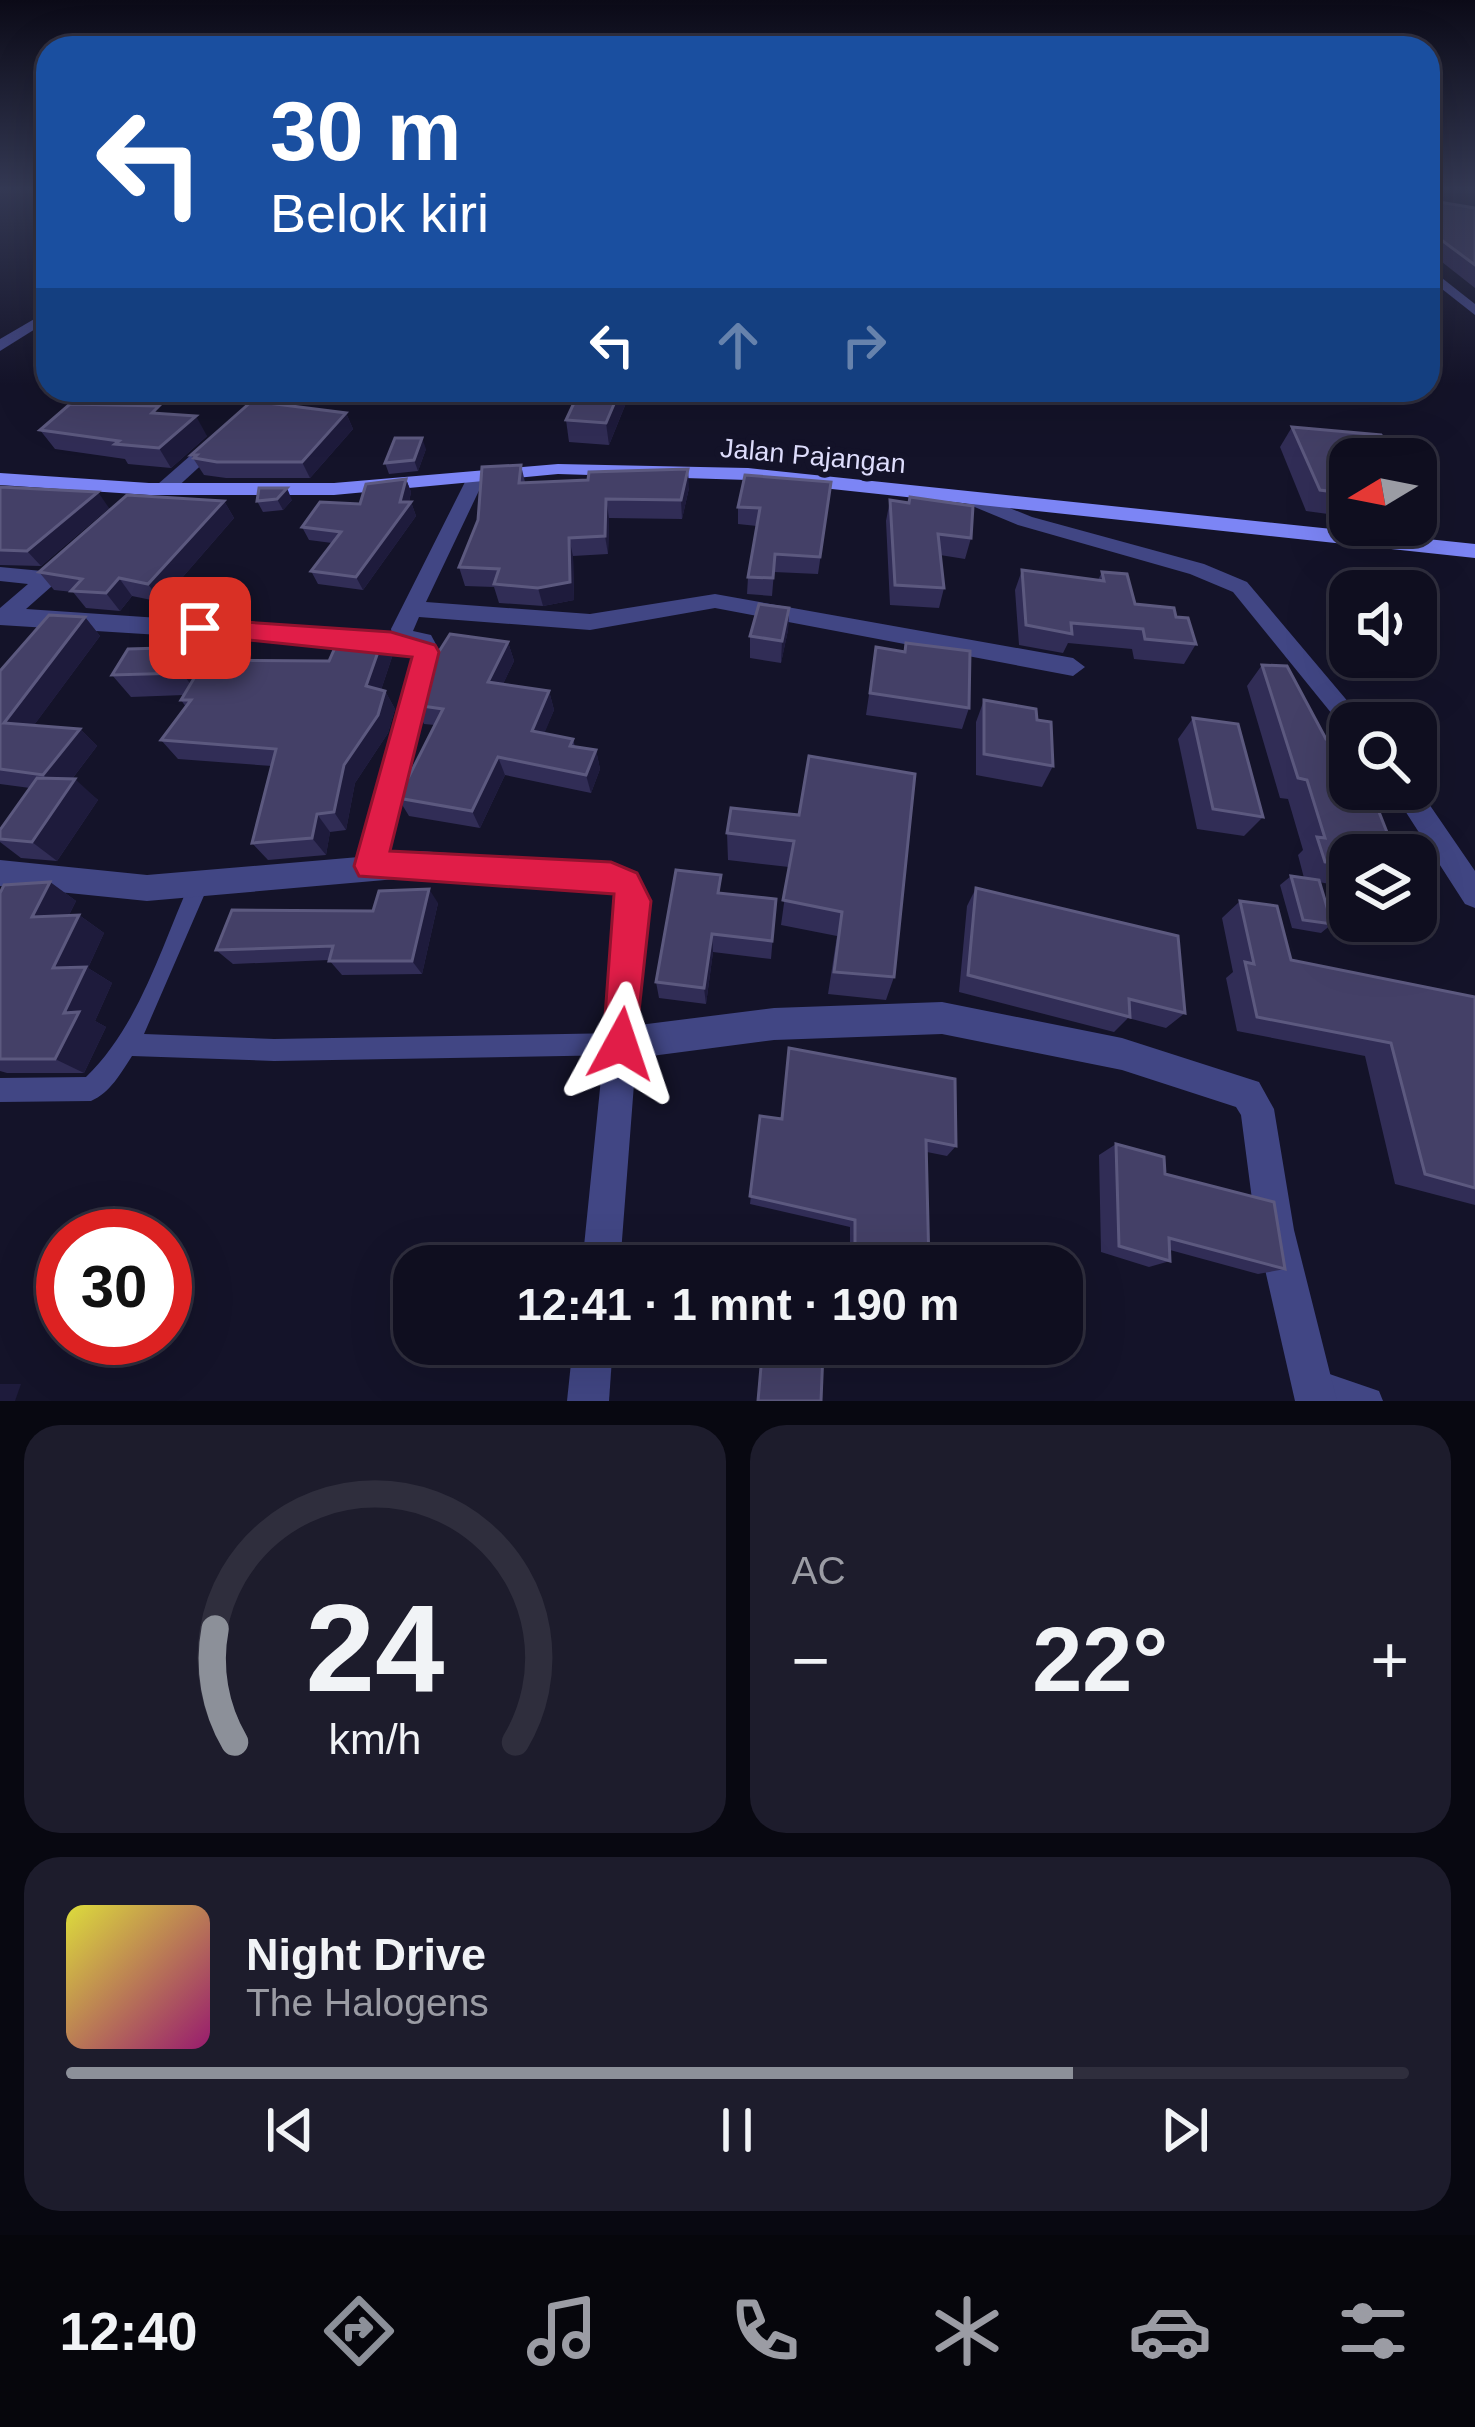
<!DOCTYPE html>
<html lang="id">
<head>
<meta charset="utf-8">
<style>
  body { margin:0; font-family:Arial,sans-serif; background:#1d1c2c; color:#f1f3f6; height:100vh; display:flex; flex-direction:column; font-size:45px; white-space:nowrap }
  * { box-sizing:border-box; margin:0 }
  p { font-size:39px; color:#9b9ca4 }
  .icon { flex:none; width:66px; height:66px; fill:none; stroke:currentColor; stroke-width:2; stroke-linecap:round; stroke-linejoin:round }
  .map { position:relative; height:1401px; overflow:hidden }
  .sheet { display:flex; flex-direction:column; gap:24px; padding:24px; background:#080811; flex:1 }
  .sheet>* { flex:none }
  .guide { position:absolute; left:36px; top:36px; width:1404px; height:366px; border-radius:36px; box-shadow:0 12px 48px #0002,0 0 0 3px #2f2e3d; background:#1a4fa0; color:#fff; overflow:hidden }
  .needle { width:78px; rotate:260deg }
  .tools { position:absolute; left:1329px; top:438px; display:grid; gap:24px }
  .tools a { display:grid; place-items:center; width:108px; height:108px; border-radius:24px; background:#0f0e1f; box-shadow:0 12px 48px #0002,0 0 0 3px #2f2e3d; font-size:60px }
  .speed { position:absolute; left:36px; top:1209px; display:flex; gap:24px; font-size:60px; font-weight:700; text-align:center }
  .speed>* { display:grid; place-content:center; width:156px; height:156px; border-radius:50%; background:#0f0e1f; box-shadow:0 12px 48px #0002,0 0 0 3px #2f2e3d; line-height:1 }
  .speed .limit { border:18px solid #d22; background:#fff; color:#111 }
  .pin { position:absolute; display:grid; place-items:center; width:102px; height:102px; color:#fff; margin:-51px; border-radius:24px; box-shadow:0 6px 18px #0006 }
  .me { position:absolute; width:132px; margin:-66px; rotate:5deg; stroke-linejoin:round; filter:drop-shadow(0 0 9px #0008) }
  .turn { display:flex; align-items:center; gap:42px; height:252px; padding:0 36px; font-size:54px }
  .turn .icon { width:156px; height:156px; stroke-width:2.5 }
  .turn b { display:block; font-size:84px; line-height:102px }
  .lanes { display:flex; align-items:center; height:114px; padding:0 36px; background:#0003; justify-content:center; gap:60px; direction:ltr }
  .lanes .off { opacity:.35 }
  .big { font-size:90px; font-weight:600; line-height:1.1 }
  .sheet .card { flex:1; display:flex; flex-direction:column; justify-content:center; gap:18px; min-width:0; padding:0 42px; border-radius:36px; background:#1d1c2c }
  .sheet .dial { align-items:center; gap:0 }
  .dial svg { height:312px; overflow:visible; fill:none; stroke:#2f2e3d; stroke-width:7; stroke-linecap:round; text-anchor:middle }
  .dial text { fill:#f1f3f6; stroke:none }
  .song { display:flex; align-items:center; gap:36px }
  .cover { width:144px; height:144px; border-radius:18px; background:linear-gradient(135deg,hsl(60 70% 55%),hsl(320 70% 35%)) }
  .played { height:12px; border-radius:6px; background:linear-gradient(90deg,#8c9099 75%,#2f2e3d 75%) }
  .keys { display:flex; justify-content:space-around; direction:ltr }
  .heat { display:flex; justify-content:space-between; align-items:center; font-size:66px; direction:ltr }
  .sheet .tiles { flex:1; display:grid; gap:24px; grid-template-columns:1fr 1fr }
  .card:last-child { grid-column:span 2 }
  .trip { position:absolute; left:393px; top:1245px; width:690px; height:120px; border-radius:36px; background:#0f0e1f; box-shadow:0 12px 48px #0002,0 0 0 3px #2f2e3d; font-weight:600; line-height:120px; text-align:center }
  .dock { display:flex; height:192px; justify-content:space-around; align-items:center; background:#06060c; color:#9b9ca4 }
  .dock .icon { width:84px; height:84px }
  .dock .current { color:#8c9099 }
  .dock b { font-size:54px; color:#f1f3f6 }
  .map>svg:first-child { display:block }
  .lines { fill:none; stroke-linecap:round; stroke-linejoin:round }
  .lane { fill:#414684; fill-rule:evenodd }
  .street { fill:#414684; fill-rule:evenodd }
  .secondary { fill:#7c85f5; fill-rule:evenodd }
  .wall { fill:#312d56 }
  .shaded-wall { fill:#1e1b3c }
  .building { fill:#444067; stroke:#5c597f; stroke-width:3 }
  .route { fill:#e11d48; stroke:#92132f; stroke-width:3 }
  .labels { text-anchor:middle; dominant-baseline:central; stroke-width:12; stroke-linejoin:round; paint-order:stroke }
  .far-street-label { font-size:27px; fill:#deddfc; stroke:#141329 }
</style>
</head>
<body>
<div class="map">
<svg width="1475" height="1401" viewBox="0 0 1475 1401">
  <rect width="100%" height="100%" fill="#141329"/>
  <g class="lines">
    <g class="lane">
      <path d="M199 875 206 878 209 884 144 1034 274 1039 621 1033 629 1036 632 1044 629 1052 621 1055 274 1061 132 1056C121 1073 110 1093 91 1101L0 1102V1078L86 1077C140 1025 162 944 192 878Z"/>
      <path d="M1312 1368 1379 1391 1383 1401H1327L1302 1392 1298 1382 1302 1372Z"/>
    </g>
    <g class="street">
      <path d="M1428 267 1475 304V315L1428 278Z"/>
      <path d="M48 311V321L0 351V339Z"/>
      <path d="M265 390H283L172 492H158V484Z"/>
      <path d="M476 472 485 478 426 602 590 614 715 594 1073 658 1085 667 1073 676 715 608 590 630 419 617 413 631 431 635 438 648 387 854 419 851 611 864 636 875 648 901 639 1025 774 1008 942 1002 1122 1038 1259 1082 1274 1109 1294 1230 1337 1401H1295L1256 1230 1241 1115 1236 1107 1122 1070 942 1034 774 1040 636 1058 620 1266H582L619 901 616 893 419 877 147 901 0 886V860L147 875 359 857 416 648 394 643 391 629 467 478Z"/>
      <path d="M972 493 1032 517 1204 564 1247 582 1366 723H1350V731L1345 730 1233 592 1190 574 1018 525 965 503V495Z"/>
      <path d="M71 551 78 553V563L26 609 369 632 380 640 369 648 0 625V608L28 584 0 581V567L42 571Z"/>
      <path d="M1416 785 1475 871V908L1465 904 1391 789H1416Z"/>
      <path d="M573 1344H613L609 1401H567Z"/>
    </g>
    <path class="secondary" d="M558 464 748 468 1475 544V558L748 480 558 474 334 495H149L0 485V473L149 483H334Z"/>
  </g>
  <g class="wall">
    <path d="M1428 190 1433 201 1475 208V288L1428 251Z"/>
    <path d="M580 390H624L626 403 609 445 569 442 566 420Z"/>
    <path d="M346 413 353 429 310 478H226L204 475 191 455Z"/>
    <path d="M163 414 207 436 171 468 128 464 125 459 55 449 40 430Z"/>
    <path d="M1292 427 1350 459V517L1306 511 1280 447Z"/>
    <path d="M426 449 418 471 389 474 385 463Z"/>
    <path d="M521 465 525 482 689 488 682 519 609 518 608 554 573 556 574 600 543 606 499 603 494 587 465 586 459 567Z"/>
    <path d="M406 479 411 492 409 502H411L416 516 363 590 318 584 311 571 332 543 309 540 302 527 360 504Z"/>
    <path d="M0 487 109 508 41 566 0 565Z"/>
    <path d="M1416 489 1426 504 1416 517Z"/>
    <path d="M292 500 283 510 263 512 257 501Z"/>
    <path d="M829 500 818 574 774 572 772 596 747 594 748 577 757 526 738 524V507Z"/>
    <path d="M890 500 971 538 965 559 940 555 944 588 939 608 890 605 886 521Z"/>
    <path d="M224 501 234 518 161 602 132 596 120 611 86 608 73 592 54 590 39 572Z"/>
    <path d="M1022 570 1098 580 1102 572 1135 604 1176 617 1196 644 1184 664 1134 659 1132 649 1068 643 1063 653 1019 645 1015 590Z"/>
    <path d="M789 608 788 630 781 663 750 658V636Z"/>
    <path d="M85 617 100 636 34 725 80 729 97 746 72 779 98 800 57 861 21 858 0 842V830L30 788 0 784V671Z"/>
    <path d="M508 642 514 661 503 684 549 691 554 710 544 733 573 739 575 747 596 750 600 769 591 793 505 775 480 828 409 816 398 798 435 725 424 724 415 705Z"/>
    <path d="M906 643 969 708 962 729 866 715 876 647 904 651Z"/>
    <path d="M196 647 205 660 329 661 393 654 381 690 385 691 395 709 388 733 355 783 346 830 330 832 326 855 268 860 252 843 272 766 178 759 161 740 186 707 181 700 184 695 131 697 112 675Z"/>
    <path d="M1262 665 1326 739 1390 840 1373 854 1350 855V888L1319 882 1332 924 1321 933 1292 928 1280 885 1291 876 1304 878 1298 855 1303 850 1288 799 1280 798 1247 686Z"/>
    <path d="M984 700 1037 720 1053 766 1042 787 976 775V722Z"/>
    <path d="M1193 718 1263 817 1244 836 1197 829 1178 739Z"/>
    <path d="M799 815 894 977 886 1000 828 994 837 936 781 925 789 867 728 860 727 833Z"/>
    <path d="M50 882 76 901 69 915H79L104 933 88 968 112 983 95 1021 106 1027 84 1073H7L0 1071V893Z"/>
    <path d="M976 888 1185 1013 1166 1028 1128 1018 1114 1032 959 992 967 906Z"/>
    <path d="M721 893 776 899 771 959 713 952 706 1004 659 998 656 982Z"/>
    <path d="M1240 901 1291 960 1475 997V1205L1395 1184 1365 1056 1237 1031 1226 978 1233 972 1222 918Z"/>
    <path d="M438 903 422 974 342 975 329 960 233 964 216 950 373 911Z"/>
    <path d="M789 1048 956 1146 947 1156 927 1152 929 1266H850V1227L750 1204 760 1116 781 1119Z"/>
    <path d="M1116 1144 1165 1174 1285 1269 1258 1274 1170 1250V1261L1149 1267 1101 1252 1099 1155Z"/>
    <path d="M863 1344H930V1351L921 1353Z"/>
  </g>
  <g class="shaded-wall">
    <path d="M620 390H624L626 403 609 445 606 423Z"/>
    <path d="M346 413 353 429 310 478 302 462Z"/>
    <path d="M196 416 207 436 171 468 159 448Z"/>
    <path d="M422 438 426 449 418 471 414 460Z"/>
    <path d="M688 469 689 488 682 519 681 500Z"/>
    <path d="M406 479 411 492 408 507 411 502 416 516 363 590 356 577 400 502Z"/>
    <path d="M287 488 292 500 283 510 277 499Z"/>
    <path d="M98 492 109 508 41 566 27 551Z"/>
    <path d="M606 499 609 518 608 554 605 536Z"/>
    <path d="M224 501 234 518 161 602 148 584Z"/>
    <path d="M569 538 573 556 574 600 543 606 538 588Z"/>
    <path d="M119 578 132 596 120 611 106 593Z"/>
    <path d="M789 608 788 630 781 663 782 641Z"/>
    <path d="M85 617 100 636 23 740 4 723Z"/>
    <path d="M384 635 393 654 376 705 366 686Z"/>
    <path d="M508 642 514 661 495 701 488 682Z"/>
    <path d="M196 647 212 669 199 695 182 673Z"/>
    <path d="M385 691 395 709 388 733 355 783 346 830 334 812 344 765Z"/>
    <path d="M549 691 554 710 538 749 532 731Z"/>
    <path d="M80 729 97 746 62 792 43 775Z"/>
    <path d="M596 750 600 769 591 793 586 775Z"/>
    <path d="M498 757 505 775 480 828 472 811Z"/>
    <path d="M75 779 98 800 57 861 32 842Z"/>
    <path d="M317 814 330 832 326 855 312 838Z"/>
    <path d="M50 882 76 901 59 935 32 917Z"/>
    <path d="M429 889 438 903 422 974 412 961Z"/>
    <path d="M79 915 104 933 88 968 112 983 95 1021 106 1027 84 1073 55 1059 64 1013 53 968Z"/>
    <path d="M712 934 713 952 706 1004 704 988Z"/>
    <path d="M0 1384H21L15 1401H0Z"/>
  </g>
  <g class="building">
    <path d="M1428 190 1432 192 1433 201 1475 208V265L1428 230Z"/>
    <path d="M580 390H620L606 423 566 420Z"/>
    <path d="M252 401 346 413 302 462H217L194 458 197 455H191Z"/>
    <path d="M70 404 159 406 152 413 196 416 159 448 115 444 119 441 40 430Z"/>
    <path d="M1292 427 1381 435 1397 459H1350V494L1320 490Z"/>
    <path d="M395 438H422L414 460 385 463Z"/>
    <path d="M521 465 519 483 588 480 589 472 688 469 681 500 606 499 605 536 569 538 570 582 538 588 494 584 499 569 459 567 478 520 482 467Z"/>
    <path d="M745 475 831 482 820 557 775 554 773 578 748 577 760 508 738 507Z"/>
    <path d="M406 479 400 502H411L356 577 311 571 341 532 302 527 320 502 360 504 366 484Z"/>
    <path d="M0 487 98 492 27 551 0 550Z"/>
    <path d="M259 488H287L277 499 257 501Z"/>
    <path d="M1416 489 1426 504 1416 503Z"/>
    <path d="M127 495 224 501 148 584 119 578 106 593 71 591 82 579 39 572Z"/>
    <path d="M910 497 973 506 971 538 938 534 944 588 895 585 890 500 909 503Z"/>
    <path d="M1022 570 1104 581 1102 572 1127 574 1135 604 1174 608 1176 617 1188 618 1196 644 1145 639 1143 629 1071 623 1072 634 1026 625Z"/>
    <path d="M759 604 789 608 782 641 750 636Z"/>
    <path d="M49 615 85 617 4 723 80 729 43 775 0 769V671Z"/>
    <path d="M342 632 384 635 366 686 385 691 378 715 344 765 334 812 317 814 312 838 252 843 276 749 161 740 191 700H181L205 660 329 661Z"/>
    <path d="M450 634 508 642 488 682 549 691 532 731 573 739 570 746 596 750 586 775 498 757 472 811 398 798 443 709 415 705 421 680Z"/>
    <path d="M906 643 970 651 969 708 870 693 876 647 905 652Z"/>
    <path d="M196 647 182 673 112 675 128 649Z"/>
    <path d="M1262 665 1287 666 1326 739 1350 742V789H1370L1390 840 1367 837 1373 855H1350V866L1325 862 1317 837 1325 838 1307 780 1298 778Z"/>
    <path d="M984 700 1036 709 1037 720 1051 722 1053 766 984 754Z"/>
    <path d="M1193 718 1238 724 1263 817 1213 809Z"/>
    <path d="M809 756 915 774 894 977 834 972 842 912 783 900 794 841 727 833 731 808 799 815Z"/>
    <path d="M37 778 75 779 32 842 0 839V830Z"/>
    <path d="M676 870 721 875 718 893 776 899 772 941 712 934 704 988 656 982Z"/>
    <path d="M1291 876 1319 880 1332 924 1303 920Z"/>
    <path d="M50 882 32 917 79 915 53 968 86 967 64 1013 79 1012 55 1059H0V893L4 885Z"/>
    <path d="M976 888 1178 936 1185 1013 1129 999 1130 1017 968 975Z"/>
    <path d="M429 889 412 961H329L333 946 216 950 232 910 373 911 379 891Z"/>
    <path d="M1240 901 1277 906 1291 960 1475 997V1188L1425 1174 1391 1043 1257 1017 1245 962 1254 964Z"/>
    <path d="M789 1048 955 1079 956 1146 926 1140 929 1266H855V1220L750 1196 760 1116 782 1119Z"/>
    <path d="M1116 1144 1164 1157 1165 1174 1274 1202 1285 1269 1169 1238 1170 1261 1119 1246Z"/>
    <path d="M572 1264V1266H502Z"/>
    <path d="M763 1344 823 1352 821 1401H758Z"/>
    <path d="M881 1344H930V1351Z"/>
  </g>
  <linearGradient id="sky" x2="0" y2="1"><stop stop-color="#0b0a17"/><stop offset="0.49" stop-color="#343954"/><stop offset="1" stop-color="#343954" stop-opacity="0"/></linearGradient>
  <rect width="1475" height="385" fill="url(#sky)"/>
  <path class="route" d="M200 619 391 632 435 645 439 652 390 851 611 862 637 873 651 901 634 1057 621 1063 608 1057 603 1044 614 894 359 876 354 866 412 657 191 634V621Z"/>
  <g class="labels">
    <g class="far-street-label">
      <text transform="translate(813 456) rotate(5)">Jalan Pajangan</text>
    </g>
  </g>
</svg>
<div class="tools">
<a><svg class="needle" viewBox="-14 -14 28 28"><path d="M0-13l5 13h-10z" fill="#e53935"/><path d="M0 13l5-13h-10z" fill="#9b9ca4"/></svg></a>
<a><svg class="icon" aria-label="sound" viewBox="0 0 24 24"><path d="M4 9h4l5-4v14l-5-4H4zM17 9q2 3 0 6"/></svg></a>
<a><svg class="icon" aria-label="search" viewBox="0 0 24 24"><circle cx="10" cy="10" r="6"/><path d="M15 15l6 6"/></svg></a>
<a><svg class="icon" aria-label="layers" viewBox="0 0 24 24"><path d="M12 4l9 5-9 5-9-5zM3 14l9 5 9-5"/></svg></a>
</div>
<div class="speed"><div class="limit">30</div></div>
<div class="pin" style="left:200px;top:628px;background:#d93025"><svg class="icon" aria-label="arrive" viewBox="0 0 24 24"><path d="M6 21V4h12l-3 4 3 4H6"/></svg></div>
<svg class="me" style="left:621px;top:1044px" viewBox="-20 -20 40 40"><path d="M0-17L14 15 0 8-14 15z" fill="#e11d48" stroke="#fff" stroke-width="4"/></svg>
<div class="trip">12:41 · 1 mnt · 190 m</div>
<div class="guide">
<div class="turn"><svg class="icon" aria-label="left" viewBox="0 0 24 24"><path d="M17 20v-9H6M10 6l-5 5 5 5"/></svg><div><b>30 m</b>Belok kiri</div></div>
<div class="lanes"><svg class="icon" aria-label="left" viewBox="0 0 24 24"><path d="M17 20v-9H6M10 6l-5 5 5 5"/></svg><svg class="icon off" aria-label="ahead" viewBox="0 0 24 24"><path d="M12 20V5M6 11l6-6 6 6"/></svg><svg class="icon off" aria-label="right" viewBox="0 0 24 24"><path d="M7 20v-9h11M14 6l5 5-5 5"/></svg></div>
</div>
</div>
<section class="sheet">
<div class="tiles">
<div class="card dial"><svg viewBox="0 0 100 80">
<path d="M14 69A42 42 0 1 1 86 69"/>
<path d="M14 69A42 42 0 0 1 9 40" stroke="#8c9099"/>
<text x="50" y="56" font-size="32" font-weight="700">24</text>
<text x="50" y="72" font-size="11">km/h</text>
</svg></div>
<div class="card"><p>AC</p>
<div class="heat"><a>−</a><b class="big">22°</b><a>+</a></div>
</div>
<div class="card">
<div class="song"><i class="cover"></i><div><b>Night Drive</b><p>The Halogens</p></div></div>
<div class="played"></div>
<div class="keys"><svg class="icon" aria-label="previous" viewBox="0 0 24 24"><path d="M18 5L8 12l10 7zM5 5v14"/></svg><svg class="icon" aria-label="pause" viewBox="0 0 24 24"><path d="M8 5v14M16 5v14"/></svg><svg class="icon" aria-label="next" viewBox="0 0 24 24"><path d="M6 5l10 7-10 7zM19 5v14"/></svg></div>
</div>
</div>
</section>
<nav class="dock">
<b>12:40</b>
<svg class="icon current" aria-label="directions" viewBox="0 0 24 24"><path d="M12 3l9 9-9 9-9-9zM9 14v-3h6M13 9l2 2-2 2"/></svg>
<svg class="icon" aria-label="music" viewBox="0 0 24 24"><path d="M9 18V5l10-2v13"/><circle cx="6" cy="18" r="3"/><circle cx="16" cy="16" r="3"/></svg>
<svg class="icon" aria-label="phone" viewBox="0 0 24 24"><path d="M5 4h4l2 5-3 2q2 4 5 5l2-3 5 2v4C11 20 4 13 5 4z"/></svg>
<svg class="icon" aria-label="climate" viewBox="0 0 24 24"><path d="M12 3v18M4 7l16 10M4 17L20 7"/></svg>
<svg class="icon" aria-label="car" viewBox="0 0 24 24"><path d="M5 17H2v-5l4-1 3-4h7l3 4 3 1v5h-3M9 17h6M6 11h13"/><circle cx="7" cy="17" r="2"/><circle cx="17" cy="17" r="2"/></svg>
<svg class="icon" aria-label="filters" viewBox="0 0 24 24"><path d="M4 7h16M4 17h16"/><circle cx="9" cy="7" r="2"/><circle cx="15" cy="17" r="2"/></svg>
</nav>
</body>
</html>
